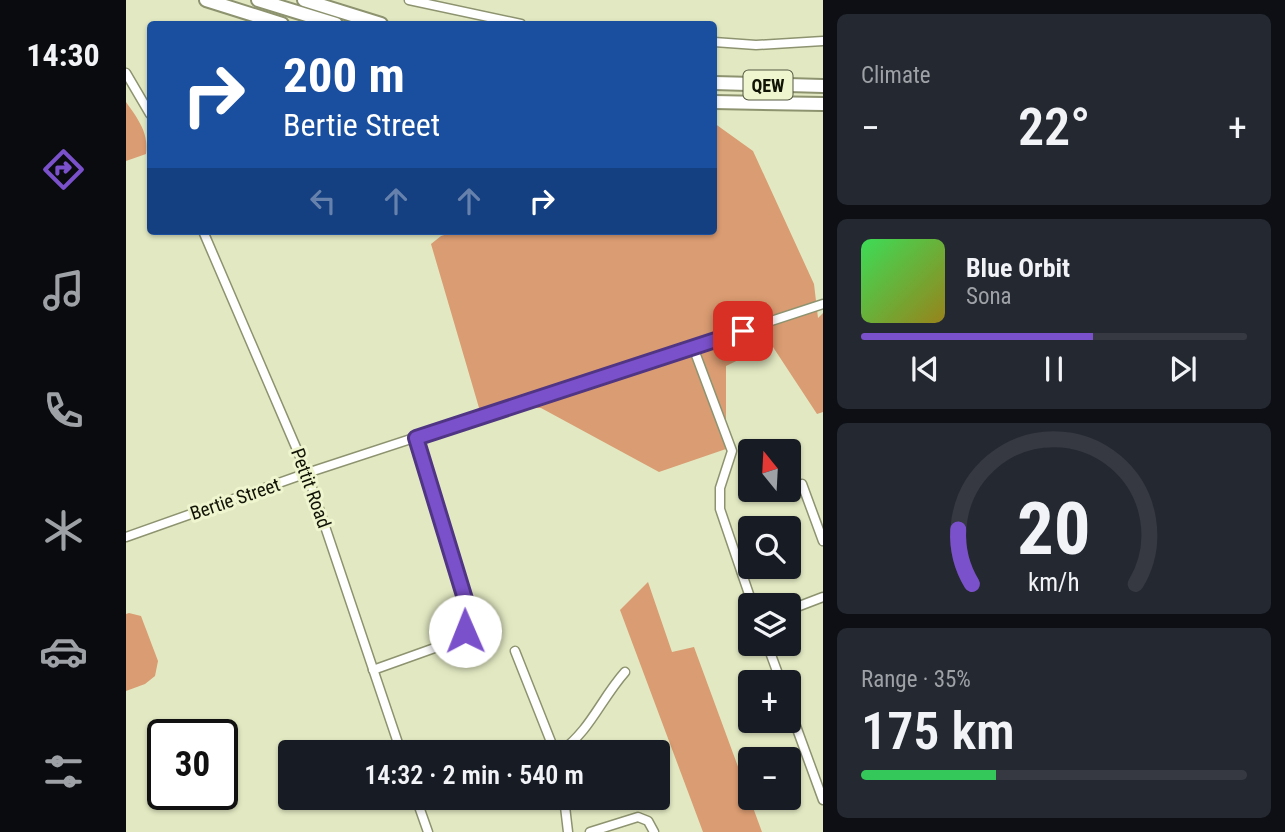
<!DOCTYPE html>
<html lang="en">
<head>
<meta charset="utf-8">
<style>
  body { margin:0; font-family:"Roboto Condensed",sans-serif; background:#242831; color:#f1f3f6; height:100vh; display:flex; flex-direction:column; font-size:26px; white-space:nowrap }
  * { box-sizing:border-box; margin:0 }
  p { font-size:23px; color:#9ea1a6 }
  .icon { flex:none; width:38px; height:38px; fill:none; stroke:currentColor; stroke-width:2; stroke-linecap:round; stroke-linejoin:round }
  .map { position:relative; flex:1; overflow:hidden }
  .side { display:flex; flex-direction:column; gap:14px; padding:14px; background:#0d0f14; width:462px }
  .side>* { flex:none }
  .banner { position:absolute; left:21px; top:21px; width:570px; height:214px; border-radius:7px; box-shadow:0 2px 5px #0004; background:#1a4fa0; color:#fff; overflow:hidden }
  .needle { width:46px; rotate:342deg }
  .buttons { position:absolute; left:612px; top:439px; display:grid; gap:14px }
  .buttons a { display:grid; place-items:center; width:63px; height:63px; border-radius:7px; background:#171b24; box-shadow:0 2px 5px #0004; font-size:35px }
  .speed { position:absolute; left:21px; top:719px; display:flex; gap:14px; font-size:35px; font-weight:700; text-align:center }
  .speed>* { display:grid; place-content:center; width:91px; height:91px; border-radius:50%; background:#171b24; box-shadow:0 2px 5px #0004; line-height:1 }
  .speed .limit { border:4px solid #111; border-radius:10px; background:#fff; color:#111 }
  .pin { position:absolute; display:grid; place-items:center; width:60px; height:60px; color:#fff; margin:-30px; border-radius:14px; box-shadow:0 4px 10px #0006 }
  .me { position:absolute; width:77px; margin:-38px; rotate:359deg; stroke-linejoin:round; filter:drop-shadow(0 0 5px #0008) }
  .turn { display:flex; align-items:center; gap:24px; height:147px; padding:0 21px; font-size:32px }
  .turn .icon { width:91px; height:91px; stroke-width:2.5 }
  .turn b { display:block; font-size:49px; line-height:60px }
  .lanes { display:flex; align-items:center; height:66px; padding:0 21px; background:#0003; justify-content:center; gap:35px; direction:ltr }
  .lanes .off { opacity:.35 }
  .big { font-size:52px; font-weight:600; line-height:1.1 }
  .side .tile { flex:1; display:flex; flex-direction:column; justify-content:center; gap:10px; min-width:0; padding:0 24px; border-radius:10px; background:#242831 }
  .side .dial { align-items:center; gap:0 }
  .dial svg { height:182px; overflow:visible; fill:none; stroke:#363941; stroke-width:7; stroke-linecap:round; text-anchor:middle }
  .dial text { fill:#f1f3f6; stroke:none }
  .song { display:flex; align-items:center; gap:21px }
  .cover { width:84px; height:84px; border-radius:10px; background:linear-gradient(135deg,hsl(130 70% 55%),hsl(50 70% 35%)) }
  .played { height:7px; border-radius:4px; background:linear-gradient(90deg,#7b51cb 60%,#363941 60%) }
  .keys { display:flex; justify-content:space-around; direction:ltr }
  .heat { display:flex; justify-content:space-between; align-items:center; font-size:38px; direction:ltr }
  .charge { height:10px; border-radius:5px; background:linear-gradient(90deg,#34c759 35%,#363941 0) }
  .trip { position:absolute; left:152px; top:740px; width:392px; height:70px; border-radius:7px; background:#171b24; box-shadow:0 2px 5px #0004; font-weight:600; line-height:70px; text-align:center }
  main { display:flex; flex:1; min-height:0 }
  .menu { display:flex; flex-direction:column; width:126px; justify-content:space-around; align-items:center; background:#090b0e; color:#9ea1a6 }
  .menu .icon { width:49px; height:49px }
  .menu .current { color:#7b51cb }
  .menu b { font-size:32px; color:#f1f3f6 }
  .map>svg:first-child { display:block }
  .forest { fill:#da9c72 }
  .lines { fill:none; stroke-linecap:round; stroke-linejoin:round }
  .minor-casing { stroke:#8d936f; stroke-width:11 }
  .highway-casing { stroke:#8d936f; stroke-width:16 }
  .minor { stroke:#fff; stroke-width:8 }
  .highway { stroke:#fff; stroke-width:12 }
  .route-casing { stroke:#503584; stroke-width:18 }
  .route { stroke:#7b51cb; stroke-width:12 }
  .labels { text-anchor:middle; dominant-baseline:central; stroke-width:6; stroke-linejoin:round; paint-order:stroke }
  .shield { fill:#eff6cf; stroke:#545742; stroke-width:2 }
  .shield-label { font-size:18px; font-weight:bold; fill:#111306 }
  .street-label { font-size:19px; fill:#111306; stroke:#eff6cf }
</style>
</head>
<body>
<main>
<nav class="menu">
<b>14:30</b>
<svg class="icon current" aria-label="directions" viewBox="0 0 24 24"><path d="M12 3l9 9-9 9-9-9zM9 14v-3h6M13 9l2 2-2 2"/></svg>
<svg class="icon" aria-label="music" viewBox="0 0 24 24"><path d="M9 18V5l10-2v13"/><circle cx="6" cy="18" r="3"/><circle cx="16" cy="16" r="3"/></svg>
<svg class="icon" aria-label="phone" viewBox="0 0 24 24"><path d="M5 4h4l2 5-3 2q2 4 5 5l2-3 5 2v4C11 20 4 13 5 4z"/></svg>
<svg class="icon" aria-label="climate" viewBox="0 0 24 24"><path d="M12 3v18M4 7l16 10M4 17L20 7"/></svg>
<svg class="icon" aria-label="car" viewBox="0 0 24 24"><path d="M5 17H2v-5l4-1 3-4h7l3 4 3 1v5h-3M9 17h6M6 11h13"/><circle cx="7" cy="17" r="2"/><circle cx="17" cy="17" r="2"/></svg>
<svg class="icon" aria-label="filters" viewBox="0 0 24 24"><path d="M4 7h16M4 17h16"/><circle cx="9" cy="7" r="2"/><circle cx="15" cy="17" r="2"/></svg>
</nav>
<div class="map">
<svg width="697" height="832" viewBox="0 0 697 832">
  <rect width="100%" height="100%" fill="#e2e9c2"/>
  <g class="forest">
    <path d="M0 102C12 119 23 133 20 154L0 161Z"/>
    <path d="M588 123 627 151 688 284 692 318 697 313V412L691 414 645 344 600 366V449L533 472 415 408 391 407 356 418 305 244 315 236 331 231H588Z"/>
    <path d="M522 582 546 652 568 647 636 832H577L494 610Z"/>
    <path d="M3 613 15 616 32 661 29 676 19 684 0 691V614Z"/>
  </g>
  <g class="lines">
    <g class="minor-casing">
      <g id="minor">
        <path d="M283 0 395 24"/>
        <path d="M588 42 630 45 697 41"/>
        <path d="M0 73 24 114"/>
        <path d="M77 231 181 473 275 752"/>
        <path d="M567 347 606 451 594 488V509L627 606"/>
        <path d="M676 484 697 541"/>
        <path d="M0 537 181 473 697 304"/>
        <path d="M663 610 697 597"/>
        <path d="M641 644 655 682"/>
        <path d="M389 651 429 752"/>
        <path d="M247 670 331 640 339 631 343 620 290 438"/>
        <path d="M663 707 697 800"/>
        <path d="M434 752C464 731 475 699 499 672"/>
        <path d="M290 798 302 832"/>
        <path d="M438 798 442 832"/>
        <path d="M464 832 512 817 522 821 528 832"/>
      </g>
    </g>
    <g class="highway-casing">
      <g id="highway">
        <path d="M80 0 156 24"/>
        <path d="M132 0 210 24"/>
        <path d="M178 0 255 24"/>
        <path d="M588 83 697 86"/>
        <path d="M588 102 697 104"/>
      </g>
    </g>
    <use href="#minor" class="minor"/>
    <use href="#highway" class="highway"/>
  </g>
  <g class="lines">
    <g class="route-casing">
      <path id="route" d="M339 631 343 612 290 438 617 331"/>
    </g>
    <use href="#route" class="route"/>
  </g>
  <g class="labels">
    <rect class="shield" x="617.5" y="70.5" width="49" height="29" rx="5"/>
    <g class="shield-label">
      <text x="642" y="85">QEW</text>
    </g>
    <g class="street-label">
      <text transform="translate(185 488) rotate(70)">Pettit Road</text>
      <text transform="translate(109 499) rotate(-19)">Bertie Street</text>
    </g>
  </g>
</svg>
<div class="buttons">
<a><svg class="needle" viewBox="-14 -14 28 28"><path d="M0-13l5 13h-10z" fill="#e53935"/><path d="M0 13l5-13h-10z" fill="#9ea1a6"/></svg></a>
<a><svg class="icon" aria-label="search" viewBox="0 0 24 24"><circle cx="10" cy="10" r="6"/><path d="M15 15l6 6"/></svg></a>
<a><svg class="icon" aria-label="layers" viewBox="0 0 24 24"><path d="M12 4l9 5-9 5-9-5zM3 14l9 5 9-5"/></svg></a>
<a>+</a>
<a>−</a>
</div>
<div class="speed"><div class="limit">30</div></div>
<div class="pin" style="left:617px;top:331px;background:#d93025"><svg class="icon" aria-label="arrive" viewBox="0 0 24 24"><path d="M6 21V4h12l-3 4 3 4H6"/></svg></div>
<svg class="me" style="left:339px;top:631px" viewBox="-20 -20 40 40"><circle r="19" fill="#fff"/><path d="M0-13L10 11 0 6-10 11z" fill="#7b51cb"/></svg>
<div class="trip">14:32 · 2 min · 540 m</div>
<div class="banner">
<div class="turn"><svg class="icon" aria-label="right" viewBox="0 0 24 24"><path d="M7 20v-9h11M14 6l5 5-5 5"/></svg><div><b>200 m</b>Bertie Street</div></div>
<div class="lanes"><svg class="icon off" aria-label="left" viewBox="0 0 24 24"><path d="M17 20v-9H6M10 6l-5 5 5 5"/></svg><svg class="icon off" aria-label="ahead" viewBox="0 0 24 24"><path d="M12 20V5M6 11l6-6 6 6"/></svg><svg class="icon off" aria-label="ahead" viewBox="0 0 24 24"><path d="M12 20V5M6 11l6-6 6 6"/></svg><svg class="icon" aria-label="right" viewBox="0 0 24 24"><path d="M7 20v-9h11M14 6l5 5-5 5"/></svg></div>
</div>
</div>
<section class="side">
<div class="tile"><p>Climate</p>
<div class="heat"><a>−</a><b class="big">22°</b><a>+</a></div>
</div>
<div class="tile">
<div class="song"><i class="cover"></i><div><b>Blue Orbit</b><p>Sona</p></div></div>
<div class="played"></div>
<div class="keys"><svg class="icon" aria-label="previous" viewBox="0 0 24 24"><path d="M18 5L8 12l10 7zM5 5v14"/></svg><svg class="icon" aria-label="pause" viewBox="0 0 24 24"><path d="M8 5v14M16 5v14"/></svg><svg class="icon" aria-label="next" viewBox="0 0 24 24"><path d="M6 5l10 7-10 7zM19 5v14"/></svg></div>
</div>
<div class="tile dial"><svg viewBox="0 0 100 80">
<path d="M14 69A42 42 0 1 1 86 69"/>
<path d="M14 69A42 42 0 0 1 8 45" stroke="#7b51cb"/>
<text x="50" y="56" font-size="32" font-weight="700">20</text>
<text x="50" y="72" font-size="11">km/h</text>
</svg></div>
<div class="tile"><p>Range · 35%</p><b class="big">175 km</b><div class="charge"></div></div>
</section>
</main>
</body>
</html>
